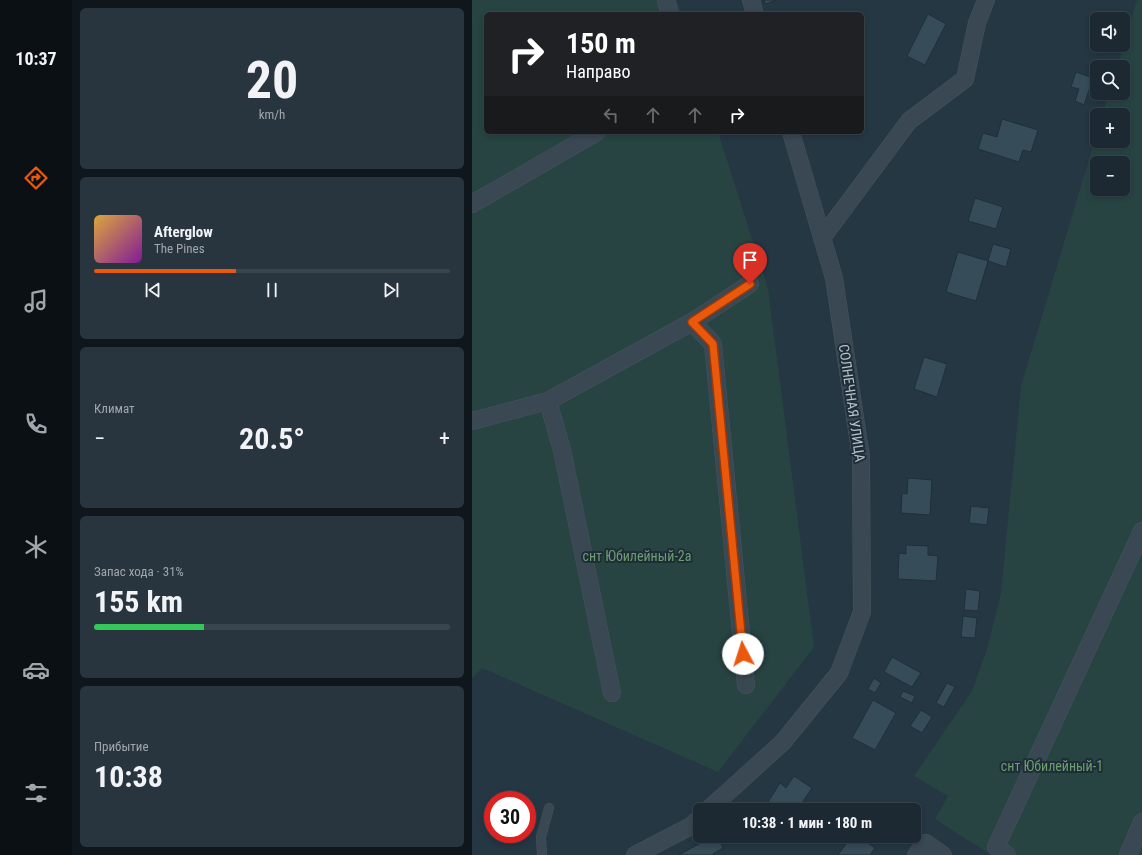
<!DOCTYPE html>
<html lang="ru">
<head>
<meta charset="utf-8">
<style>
  body { margin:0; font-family:"Roboto Condensed",sans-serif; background:#29353e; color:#f1f3f6; height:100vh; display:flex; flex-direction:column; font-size:15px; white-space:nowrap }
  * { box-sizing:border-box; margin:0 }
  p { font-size:13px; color:#a0a6ac }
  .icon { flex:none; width:22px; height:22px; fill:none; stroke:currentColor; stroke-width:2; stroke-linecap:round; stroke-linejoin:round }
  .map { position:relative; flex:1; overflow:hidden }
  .side { display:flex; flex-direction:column; gap:8px; padding:8px; background:#0f171c; width:400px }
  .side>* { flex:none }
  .top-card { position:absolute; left:12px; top:12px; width:380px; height:122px; border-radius:6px; box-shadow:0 2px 6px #0003,0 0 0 1px #3a454d; background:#202124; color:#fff; overflow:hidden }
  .controls { position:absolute; left:618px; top:12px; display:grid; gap:8px }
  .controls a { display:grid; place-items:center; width:40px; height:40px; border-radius:6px; background:#1c2932; box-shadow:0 2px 6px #0003,0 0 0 1px #3a454d; font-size:20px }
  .speed { position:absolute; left:12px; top:791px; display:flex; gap:8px; font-size:20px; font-weight:700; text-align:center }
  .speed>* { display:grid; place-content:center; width:52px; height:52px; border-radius:50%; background:#1c2932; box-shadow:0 2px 6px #0003,0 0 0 1px #3a454d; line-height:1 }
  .speed .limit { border:6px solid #d22; background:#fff; color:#111 }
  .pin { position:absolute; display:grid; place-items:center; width:34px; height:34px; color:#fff; margin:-41px -17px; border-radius:50% 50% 50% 0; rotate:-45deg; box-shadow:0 0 4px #0007 }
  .pin .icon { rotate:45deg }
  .me { position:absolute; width:44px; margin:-22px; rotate:355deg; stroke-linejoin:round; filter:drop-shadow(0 0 3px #0008) }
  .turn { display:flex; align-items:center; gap:14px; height:84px; padding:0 16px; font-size:18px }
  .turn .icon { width:52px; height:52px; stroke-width:2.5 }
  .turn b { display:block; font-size:28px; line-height:34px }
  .lanes { display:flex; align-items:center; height:38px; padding:0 16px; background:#0003; justify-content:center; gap:20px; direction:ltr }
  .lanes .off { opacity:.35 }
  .big { font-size:30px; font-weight:700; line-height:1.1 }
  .side .widget { flex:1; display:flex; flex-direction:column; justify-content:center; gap:6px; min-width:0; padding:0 14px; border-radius:6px; background:#29353e }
  .side .dial { align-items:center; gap:0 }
  .dial b { font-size:52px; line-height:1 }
  .song { display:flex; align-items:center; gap:12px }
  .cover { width:48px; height:48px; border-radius:6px; background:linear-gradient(135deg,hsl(40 70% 55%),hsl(290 70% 35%)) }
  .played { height:4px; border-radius:2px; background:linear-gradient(90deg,#ea580c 40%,#3a454d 40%) }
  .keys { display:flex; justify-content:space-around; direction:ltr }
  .heat { display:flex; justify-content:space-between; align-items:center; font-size:22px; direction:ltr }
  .charge { height:6px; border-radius:3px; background:linear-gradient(90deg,#34c759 31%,#3a454d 0) }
  .trip { position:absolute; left:221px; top:803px; width:228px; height:40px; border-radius:6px; background:#1c2932; box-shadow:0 2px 6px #0003,0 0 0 1px #3a454d; font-weight:700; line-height:40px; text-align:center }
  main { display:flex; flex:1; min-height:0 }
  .tab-bar { display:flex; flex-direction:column; width:72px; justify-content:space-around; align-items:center; background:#0b1014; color:#a0a6ac }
  .tab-bar .icon { width:28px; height:28px }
  .tab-bar .current { color:#ea580c }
  .tab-bar b { font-size:18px; color:#f1f3f6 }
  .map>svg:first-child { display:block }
  .green { fill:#274442; fill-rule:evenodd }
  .building { fill:#374c59; stroke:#202f3a }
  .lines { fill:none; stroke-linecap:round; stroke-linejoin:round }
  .lane-casing { stroke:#46545f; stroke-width:10 }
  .street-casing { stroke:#46545f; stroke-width:18 }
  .lane { stroke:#394853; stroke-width:9 }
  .street { stroke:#394853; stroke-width:17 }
  .route-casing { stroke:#983908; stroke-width:10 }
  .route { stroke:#ea580c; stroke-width:7 }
  .labels { text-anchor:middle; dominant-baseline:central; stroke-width:4; stroke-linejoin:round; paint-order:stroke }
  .street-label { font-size:14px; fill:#b6c3cc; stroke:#1e2d38 }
  .park-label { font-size:14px; fill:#6c9f6f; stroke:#1e2d38 }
</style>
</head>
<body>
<main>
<nav class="tab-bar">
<b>10:37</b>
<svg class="icon current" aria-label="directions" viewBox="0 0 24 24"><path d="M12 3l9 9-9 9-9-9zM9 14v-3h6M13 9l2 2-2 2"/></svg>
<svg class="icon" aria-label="music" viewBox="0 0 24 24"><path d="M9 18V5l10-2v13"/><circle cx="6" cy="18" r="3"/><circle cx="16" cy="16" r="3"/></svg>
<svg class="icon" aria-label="phone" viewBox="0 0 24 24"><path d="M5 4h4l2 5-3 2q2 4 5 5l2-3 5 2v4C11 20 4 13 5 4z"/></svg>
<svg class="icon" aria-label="climate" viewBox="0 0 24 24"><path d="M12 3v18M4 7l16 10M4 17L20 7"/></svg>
<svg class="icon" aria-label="car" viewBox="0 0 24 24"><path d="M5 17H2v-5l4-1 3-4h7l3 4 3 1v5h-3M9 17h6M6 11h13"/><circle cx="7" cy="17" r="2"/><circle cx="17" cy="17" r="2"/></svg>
<svg class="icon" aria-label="filters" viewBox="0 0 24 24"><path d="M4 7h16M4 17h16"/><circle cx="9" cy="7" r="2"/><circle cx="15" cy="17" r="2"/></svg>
</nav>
<section class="side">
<div class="widget dial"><b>20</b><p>km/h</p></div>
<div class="widget">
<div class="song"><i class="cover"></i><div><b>Afterglow</b><p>The Pines</p></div></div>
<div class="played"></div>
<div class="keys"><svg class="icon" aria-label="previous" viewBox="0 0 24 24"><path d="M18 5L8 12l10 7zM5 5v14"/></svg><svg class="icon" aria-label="pause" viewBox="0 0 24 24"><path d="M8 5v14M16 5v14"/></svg><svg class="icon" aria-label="next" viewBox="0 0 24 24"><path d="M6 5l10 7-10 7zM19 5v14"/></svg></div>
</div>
<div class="widget"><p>Климат</p>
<div class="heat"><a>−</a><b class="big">20.5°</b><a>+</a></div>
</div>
<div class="widget"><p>Запас хода · 31%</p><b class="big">155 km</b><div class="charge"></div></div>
<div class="widget"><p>Прибытие</p><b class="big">10:38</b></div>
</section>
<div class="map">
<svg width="670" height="855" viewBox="0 0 670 855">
  <rect width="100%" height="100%" fill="#253743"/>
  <g class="green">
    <path d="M0 0H204L209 14H14V132H246L296 289 342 647 246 772 10 668 0 678Z"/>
    <path d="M665 0H670V855H519L463 819 476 796 442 776 500 691 515 649 529 593 549 386 625 133V141H651V115H630L637 93H651V67H645ZM625 163H651V189H625Z"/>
  </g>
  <g class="building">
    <path d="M292 0H305L293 4Z"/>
    <path d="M456 14 474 24 453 65 435 56Z"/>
    <path d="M604 72 621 78 612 105 603 101 607 89 599 87Z"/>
    <path d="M530 119 566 130 559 152 551 150 547 162 506 149 511 133 525 137Z"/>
    <path d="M503 198 531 207 524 229 496 221Z"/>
    <path d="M521 244 539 249 534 267 516 261Z"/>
    <path d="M486 252 516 261 504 301 474 292Z"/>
    <path d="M452 357 475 364 465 397 442 389Z"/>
    <path d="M436 478 460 480 458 515 429 513 430 493 435 494Z"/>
    <path d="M499 506 517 508 515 525 497 523Z"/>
    <path d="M434 545 456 546V555L466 556 464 581 426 579 427 553 434 554Z"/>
    <path d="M494 589 508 591 506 611 492 610Z"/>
    <path d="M491 616 505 618 503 638 489 637Z"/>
    <path d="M420 657 449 673 440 687 412 672Z"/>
    <path d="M402 678 409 683 403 693 396 689Z"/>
    <path d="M475 683 483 687 472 707 464 703Z"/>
    <path d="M431 691 443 696 440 703 428 697Z"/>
    <path d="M401 700 424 713 403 750 380 738Z"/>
    <path d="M449 710 460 717 450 733 438 726Z"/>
    <path d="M322 776 340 788 325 810H291L308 783 314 788Z"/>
    <path d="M241 836H245L251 848 241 854 242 855H207Z"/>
    <path d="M380 836H386L403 848 398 855H366Z"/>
  </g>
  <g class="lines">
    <g class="lane-casing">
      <path id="lane" d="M70 855 69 837 77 808"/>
    </g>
    <g class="street-casing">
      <g id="street">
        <path d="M194 0 198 14"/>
        <path d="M279 0 283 14"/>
        <path d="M0 204 125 132"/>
        <path d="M350 238 437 121 493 79 505 23 514 0"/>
        <path d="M220 322 241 344 274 685"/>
        <path d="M76 401 90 450 140 693"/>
        <path d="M0 421 76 401 220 322 278 284"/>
        <path d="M236 810 311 742 367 673 390 612 389 457 362 278 319 132"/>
        <path d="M163 855 219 826 228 818"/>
        <path d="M444 855 454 843 471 855"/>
        <path d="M535 855 524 847 670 531"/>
        <path d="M656 855 670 822"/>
      </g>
    </g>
    <use href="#lane" class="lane"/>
    <use href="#street" class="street"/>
  </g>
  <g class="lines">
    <g class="route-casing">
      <path id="route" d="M271 654 241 344 220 322 278 284"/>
    </g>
    <use href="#route" class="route"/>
  </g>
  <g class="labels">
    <g class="street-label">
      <text transform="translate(380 403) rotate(82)">СОЛНЕЧНАЯ УЛИЦА</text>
    </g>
    <g class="park-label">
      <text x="165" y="556">снт Юбилейный-2а</text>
      <text x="580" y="766">снт Юбилейный-1</text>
    </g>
  </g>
</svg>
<div class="controls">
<a><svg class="icon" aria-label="sound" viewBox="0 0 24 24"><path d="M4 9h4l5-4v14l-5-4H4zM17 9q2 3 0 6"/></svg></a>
<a><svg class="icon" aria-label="search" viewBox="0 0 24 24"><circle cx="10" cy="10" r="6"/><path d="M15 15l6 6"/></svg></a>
<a>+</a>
<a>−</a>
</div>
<div class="speed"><div class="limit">30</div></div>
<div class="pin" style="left:278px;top:284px;background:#d93025"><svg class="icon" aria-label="arrive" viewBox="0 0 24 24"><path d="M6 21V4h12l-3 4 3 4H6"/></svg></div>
<svg class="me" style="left:271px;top:654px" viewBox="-20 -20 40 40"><circle r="19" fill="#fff"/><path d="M0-13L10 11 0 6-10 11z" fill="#ea580c"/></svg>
<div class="trip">10:38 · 1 мин · 180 m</div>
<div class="top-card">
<div class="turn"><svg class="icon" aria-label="right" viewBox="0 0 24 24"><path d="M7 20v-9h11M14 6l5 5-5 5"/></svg><div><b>150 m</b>Направо</div></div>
<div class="lanes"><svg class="icon off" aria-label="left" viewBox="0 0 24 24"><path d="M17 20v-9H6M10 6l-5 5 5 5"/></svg><svg class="icon off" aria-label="ahead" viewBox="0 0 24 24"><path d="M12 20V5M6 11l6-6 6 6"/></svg><svg class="icon off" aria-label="ahead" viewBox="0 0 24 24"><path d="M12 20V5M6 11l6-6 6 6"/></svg><svg class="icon" aria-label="right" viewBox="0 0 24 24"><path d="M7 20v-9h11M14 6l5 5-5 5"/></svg></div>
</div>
</div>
</main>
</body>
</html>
